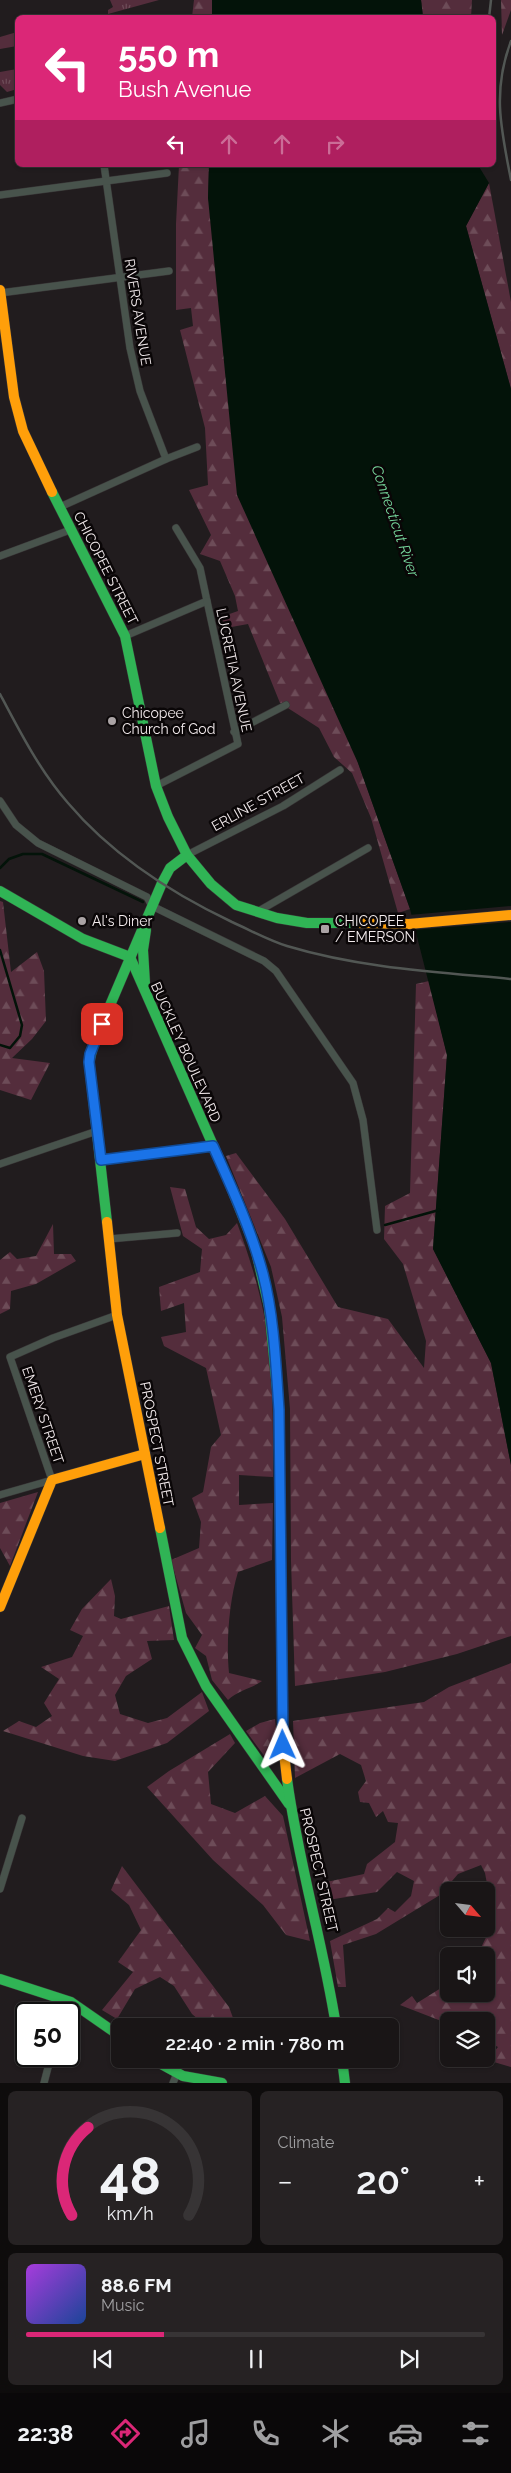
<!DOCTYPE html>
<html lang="en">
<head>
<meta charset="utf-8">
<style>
  body { margin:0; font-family:Raleway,sans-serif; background:#262223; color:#f1f3f6; height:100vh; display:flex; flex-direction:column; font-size:19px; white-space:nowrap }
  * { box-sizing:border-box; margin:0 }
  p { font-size:16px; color:#9f9fa1 }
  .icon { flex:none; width:28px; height:28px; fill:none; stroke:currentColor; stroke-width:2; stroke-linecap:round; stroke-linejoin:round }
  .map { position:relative; height:2083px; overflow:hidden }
  .sheet { display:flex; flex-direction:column; gap:8px; padding:8px; background:#0e0c0c; flex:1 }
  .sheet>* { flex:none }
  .guide { position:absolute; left:15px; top:15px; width:481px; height:152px; border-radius:8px; box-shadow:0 1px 4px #0004,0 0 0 1px #373435; background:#db2777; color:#fff; overflow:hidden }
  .needle { width:32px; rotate:118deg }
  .fabs { position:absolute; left:440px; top:1882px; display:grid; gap:10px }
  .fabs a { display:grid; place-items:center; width:55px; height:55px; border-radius:8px; background:#191516; box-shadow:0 1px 4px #0004,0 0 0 1px #373435; font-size:25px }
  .speed { position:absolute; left:15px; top:2002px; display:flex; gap:10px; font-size:25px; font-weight:700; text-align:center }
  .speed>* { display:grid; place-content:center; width:65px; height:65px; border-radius:50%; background:#191516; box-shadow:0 1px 4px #0004,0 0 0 1px #373435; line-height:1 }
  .speed .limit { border:2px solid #111; border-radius:8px; background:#fff; color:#111 }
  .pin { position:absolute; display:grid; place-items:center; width:42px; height:42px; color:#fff; margin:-21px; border-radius:10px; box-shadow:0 2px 8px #0006 }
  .me { position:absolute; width:55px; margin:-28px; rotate:359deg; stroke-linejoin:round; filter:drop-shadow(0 0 4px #0008) }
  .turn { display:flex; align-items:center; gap:18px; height:105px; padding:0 20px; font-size:22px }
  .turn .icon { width:65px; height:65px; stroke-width:2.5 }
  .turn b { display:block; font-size:35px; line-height:42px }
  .lanes { display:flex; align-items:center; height:48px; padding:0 20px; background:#0003; justify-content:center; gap:25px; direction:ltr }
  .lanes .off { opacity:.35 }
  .big { font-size:38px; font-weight:600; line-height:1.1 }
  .sheet .card { flex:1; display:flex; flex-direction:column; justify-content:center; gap:8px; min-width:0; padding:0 18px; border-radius:8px; background:#262223 }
  .sheet .dial { align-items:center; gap:0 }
  .dial svg { height:130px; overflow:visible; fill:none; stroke:#373435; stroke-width:7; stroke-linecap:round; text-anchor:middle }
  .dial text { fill:#f1f3f6; stroke:none }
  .song { display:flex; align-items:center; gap:15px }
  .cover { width:60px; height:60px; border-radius:8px; background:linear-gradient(135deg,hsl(280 70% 55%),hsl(220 70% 35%)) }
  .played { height:5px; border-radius:2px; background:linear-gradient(90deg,#db2777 30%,#373435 30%) }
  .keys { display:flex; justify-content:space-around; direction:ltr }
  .heat { display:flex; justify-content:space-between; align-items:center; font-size:28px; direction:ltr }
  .sheet .tiles { flex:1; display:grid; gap:8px; grid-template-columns:1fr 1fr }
  .card:last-child { grid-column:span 2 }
  .trip { position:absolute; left:111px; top:2018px; width:288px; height:50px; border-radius:8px; background:#191516; box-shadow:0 1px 4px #0004,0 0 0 1px #373435; font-weight:600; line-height:50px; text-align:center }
  .tab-bar { display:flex; height:80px; justify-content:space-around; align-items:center; background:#0a0809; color:#9f9fa1 }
  .tab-bar .icon { width:35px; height:35px }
  .tab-bar .selected { color:#db2777 }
  .tab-bar b { font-size:22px; color:#f1f3f6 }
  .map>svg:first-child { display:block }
  .grass { fill:url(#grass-tufts) }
  .forest { fill:url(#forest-firs) }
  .water { fill:#031309 }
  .pier { fill:#211c1e }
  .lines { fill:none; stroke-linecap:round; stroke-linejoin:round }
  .stream { stroke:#031309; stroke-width:2.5 }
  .street-casing { stroke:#393637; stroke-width:8 }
  .fast-casing { stroke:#393637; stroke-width:11 }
  .slow-casing { stroke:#393637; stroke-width:11 }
  .street { stroke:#48534c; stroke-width:7 }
  .fast { stroke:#30b455; stroke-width:10 }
  .slow { stroke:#ff9f0a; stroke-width:10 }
  .rail { stroke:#525754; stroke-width:2.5 }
  .route-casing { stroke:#114b97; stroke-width:12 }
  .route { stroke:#1a73e8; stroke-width:9 }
  .poi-dot { fill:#aaa3a5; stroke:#0a0607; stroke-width:2 }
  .labels { text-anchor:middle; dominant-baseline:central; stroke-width:5; stroke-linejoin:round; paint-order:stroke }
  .street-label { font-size:14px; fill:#f3ebed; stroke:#0a0607 }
  .poi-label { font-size:14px; fill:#f3ebed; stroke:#0a0607; text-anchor:start }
  .water-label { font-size:15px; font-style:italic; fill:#76d79c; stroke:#0a0607 }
</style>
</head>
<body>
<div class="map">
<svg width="511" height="2083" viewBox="0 0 511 2083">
  <defs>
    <pattern id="grass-tufts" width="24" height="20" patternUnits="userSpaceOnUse" patternTransform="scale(1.25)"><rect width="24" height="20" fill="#542d3c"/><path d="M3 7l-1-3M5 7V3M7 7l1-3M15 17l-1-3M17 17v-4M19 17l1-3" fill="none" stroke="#6d4c58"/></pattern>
    <pattern id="forest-firs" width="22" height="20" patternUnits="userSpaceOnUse" patternTransform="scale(1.25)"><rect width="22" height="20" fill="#542d3c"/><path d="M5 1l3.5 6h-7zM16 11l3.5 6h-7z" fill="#6d4c58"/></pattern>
  </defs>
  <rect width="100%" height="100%" fill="#211c1e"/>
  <g class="grass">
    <path d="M110 0H159L108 14V10L113 7Z"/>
    <path d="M17 32V46L0 49V37Z"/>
    <path d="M17 69V89L7 92 0 85V72Z"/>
  </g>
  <g class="forest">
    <path d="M194 0H212V17H192Z"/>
    <path d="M421 0H472L471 17H423Z"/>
    <path d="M501 0H511V10L502 35Z"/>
    <path d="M179 165H209L208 198 358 763 410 909 398 913 371 818 352 773 334 757 319 728 280 703 248 624 226 628 221 617 238 611 235 596 220 561 200 554 211 535 189 490 208 485 205 428 180 330 193 326 191 308 176 310V224Z"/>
    <path d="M489 183 511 302V389L466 226Z"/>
    <path d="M0 901 3 902 11 972 37 952 44 971 46 1021 32 1039 12 1058 50 1063 31 1100 0 1090Z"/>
    <path d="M429 981 447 1055 433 1249 491 1363 511 1465V1636L457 1654 385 1672 295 1686 291 1561 290 1409 282 1317 271 1267 226 1156 236 1153 285 1219 338 1307 388 1319 424 1368 426 1341 403 1264 384 1239 385 1206 410 1193 416 984Z"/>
    <path d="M170 1187 185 1189 196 1227 209 1239 226 1235 237 1223C248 1253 258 1284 264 1315 274 1368 273 1424 273 1477L239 1475V1505L273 1503 272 1560 238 1572C229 1601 226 1643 229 1673L262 1681C251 1689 238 1690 228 1700L212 1680 206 1656 195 1648 202 1635 186 1613 171 1560 199 1548 201 1522 192 1498 203 1492 211 1447 221 1435 206 1368 164 1346 161 1337 186 1332 184 1303 161 1311 159 1287 200 1272 202 1249 183 1236Z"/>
    <path d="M53 1224 54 1254H71L76 1261 36 1284 11 1291 10 1309 0 1314V1260L10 1252 17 1259 36 1256Z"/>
    <path d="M38 1492 10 1566 0 1548V1503Z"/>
    <path d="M111 1579 115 1596 114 1616 121 1619 169 1606 174 1640 147 1641 152 1659 126 1676 115 1695 120 1714 148 1723 167 1718 202 1692 209 1711 167 1743 115 1761 83 1756 3 1731 19 1721 36 1727 52 1716 44 1703 59 1679 41 1667 72 1657 83 1636 70 1630 82 1609Z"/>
    <path d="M511 1663V2067L487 2060 498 2047 486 2041V2021H449V2024L400 2005 412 1996 417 2003 449 1983V1994H486V1956H477L494 1921 485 1873 481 1865 458 1874 440 1895 376 1934 343 1945 346 1987H338L330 1941 377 1919 388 1908 395 1912 411 1896 414 1881 397 1872 377 1892 322 1901 317 1884 364 1874 367 1864 395 1842 398 1823 388 1822 383 1811 376 1817 369 1803 360 1802 358 1792 366 1781 361 1765 340 1754 295 1778 293 1721 424 1702 449 1687Z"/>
    <path d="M275 1719 278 1747 274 1760 268 1761 246 1731 260 1723Z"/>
    <path d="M230 1734 235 1743 208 1772 211 1804 235 1813 265 1796 283 1816 310 1941 286 1935 263 1905 213 1860 147 1787 169 1771Z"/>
    <path d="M122 1866 229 2007 236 2026H206L192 2014 174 1986 160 1977 135 1989 117 2019 102 2010 133 1972 118 1962 141 1930 129 1905 111 1890Z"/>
  </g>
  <g class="water">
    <path d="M212 0H421L423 17H212Z"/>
    <path d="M209 165H478L489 183 466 226 511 389V1465L491 1363 433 1249 447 1055 410 909 358 763 237 495 208 198Z"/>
  </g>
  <path class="pier" d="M511 906V922L413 930 409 915Z"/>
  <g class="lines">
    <g class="stream">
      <path d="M0 868 9 859 23 854H42L143 902"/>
      <path d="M0 950 22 1025 20 1036 10 1048 0 1045"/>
      <path d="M385 1225 439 1210"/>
    </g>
    <g class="street-casing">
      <g id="street">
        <path d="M0 103 18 99"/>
        <path d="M104 165 130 348 140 391 166 459"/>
        <path d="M0 195 167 173"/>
        <path d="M0 293 169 271"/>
        <path d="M60 507 166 459 197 447"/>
        <path d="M0 556 70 530"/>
        <path d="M125 636 207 601 200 568 176 528"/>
        <path d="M234 732 286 705"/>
        <path d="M156 786 238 744 207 601"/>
        <path d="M0 801 16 825 38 843 147 897 152 906 264 961 276 971 353 1083 363 1120 377 1230"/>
        <path d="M187 855 283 806 340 770"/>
        <path d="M257 912 368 848"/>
        <path d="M101 1160 213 1146"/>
        <path d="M0 1164 97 1131"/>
        <path d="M109 1239 177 1233"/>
        <path d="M0 1495 52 1480 10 1357 53 1338 117 1315"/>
        <path d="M0 1889 22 1818"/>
        <path d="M66 2014 71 2002"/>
        <path d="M44 2083 51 2056"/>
        <path d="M173 2083 177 2073"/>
      </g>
    </g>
    <g class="fast-casing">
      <g id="fast">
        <path d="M52 492 125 636 156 786 168 817 187 855 211 884 236 905 277 918 307 923H358"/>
        <path d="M0 891 83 939 130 957"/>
        <path d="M130 957 227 1177 255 1247 269 1307 279 1410V1447"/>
        <path d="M145 983 143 950 146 930"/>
        <path d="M107 1222 89 1062 94 1043 162 883 170 868 187 855"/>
        <path d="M160 1528 182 1638 206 1686 289 1804"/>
        <path d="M287 1779C298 1862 323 1943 336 2026"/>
        <path d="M0 1979 71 2002 120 2036"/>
        <path d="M152 2059 183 2076 222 2083"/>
        <path d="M342 2059 345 2083"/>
      </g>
    </g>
    <g class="slow-casing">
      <g id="slow">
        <path d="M0 290 14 397 23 431 52 492"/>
        <path d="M358 923 409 924 511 915"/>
        <path d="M107 1222 117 1315 160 1528"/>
        <path d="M279 1447 283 1745 287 1779"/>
        <path d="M0 1607 52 1480 145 1454"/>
      </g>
    </g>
    <use href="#street" class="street"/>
    <use href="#fast" class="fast"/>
    <use href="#slow" class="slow"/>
    <g class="rail">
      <path d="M489 18 491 0"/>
      <path d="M511 41C492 91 501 129 511 180"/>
      <path d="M0 694C20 732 40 771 68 803 112 855 171 893 232 922 250 930 268 940 287 946 360 968 436 972 511 979"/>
    </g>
  </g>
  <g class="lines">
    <g class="route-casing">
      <path id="route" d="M102 1024 90 1054 89 1062 101 1160 213 1146C232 1188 251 1229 263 1274 274 1316 276 1367 279 1410L283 1745"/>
    </g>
    <use href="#route" class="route"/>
  </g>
  <g class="poi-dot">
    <circle cx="112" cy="721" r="5"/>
    <circle cx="82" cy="921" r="5"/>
    <rect x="320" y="924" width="10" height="10" rx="2.5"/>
  </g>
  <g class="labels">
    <g class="street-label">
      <text transform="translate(138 312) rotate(81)">RIVERS AVENUE</text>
      <text transform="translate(106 568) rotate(63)">CHICOPEE STREET</text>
      <text transform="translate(234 670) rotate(78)">LUCRETIA AVENUE</text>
      <text transform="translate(258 802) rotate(-29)">ERLINE STREET</text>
      <text transform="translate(186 1052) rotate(66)">BUCKLEY BOULEVARD</text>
      <text transform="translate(43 1415) rotate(71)">EMERY STREET</text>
      <text transform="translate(157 1444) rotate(79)">PROSPECT STREET</text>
      <text transform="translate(319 1870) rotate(77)">PROSPECT STREET</text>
    </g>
    <g class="poi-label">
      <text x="122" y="713">Chicopee<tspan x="122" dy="16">Church of God</tspan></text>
      <text x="92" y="921">Al's Diner</text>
      <text x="335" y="921">CHICOPEE<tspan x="335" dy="16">/ EMERSON</tspan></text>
    </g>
    <g class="water-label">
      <text transform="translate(395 521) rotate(71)">Connecticut River</text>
    </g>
  </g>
</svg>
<div class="fabs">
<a><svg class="needle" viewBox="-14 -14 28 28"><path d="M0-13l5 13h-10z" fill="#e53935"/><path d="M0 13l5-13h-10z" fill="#9f9fa1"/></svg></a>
<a><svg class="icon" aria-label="sound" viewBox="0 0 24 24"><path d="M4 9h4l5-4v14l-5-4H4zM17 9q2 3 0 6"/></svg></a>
<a><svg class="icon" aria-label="layers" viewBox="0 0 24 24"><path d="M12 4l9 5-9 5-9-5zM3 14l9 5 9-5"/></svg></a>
</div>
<div class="speed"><div class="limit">50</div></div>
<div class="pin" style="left:102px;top:1024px;background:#d93025"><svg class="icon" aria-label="arrive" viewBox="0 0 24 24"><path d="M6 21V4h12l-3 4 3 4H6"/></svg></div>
<svg class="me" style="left:283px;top:1745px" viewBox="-20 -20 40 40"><path d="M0-17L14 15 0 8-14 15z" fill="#1a73e8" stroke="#fff" stroke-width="4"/></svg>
<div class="trip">22:40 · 2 min · 780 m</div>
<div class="guide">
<div class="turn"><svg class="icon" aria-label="left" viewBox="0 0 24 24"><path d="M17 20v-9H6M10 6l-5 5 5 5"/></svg><div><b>550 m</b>Bush Avenue</div></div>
<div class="lanes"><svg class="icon" aria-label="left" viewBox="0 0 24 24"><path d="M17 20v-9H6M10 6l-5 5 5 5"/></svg><svg class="icon off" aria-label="ahead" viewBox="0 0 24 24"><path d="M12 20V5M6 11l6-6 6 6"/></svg><svg class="icon off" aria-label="ahead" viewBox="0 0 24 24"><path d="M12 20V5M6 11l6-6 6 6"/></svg><svg class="icon off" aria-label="right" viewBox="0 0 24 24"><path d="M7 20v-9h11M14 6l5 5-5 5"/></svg></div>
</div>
</div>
<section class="sheet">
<div class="tiles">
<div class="card dial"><svg viewBox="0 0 100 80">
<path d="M14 69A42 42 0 1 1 86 69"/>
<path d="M14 69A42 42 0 0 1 24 15" stroke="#db2777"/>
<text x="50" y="56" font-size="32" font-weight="700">48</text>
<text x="50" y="72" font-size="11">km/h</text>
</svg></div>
<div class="card"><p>Climate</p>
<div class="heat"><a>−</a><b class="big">20°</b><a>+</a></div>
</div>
<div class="card">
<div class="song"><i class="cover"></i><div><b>88.6 FM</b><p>Music</p></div></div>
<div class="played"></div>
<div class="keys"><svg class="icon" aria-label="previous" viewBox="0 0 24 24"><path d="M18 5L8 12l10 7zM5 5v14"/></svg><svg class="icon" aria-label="pause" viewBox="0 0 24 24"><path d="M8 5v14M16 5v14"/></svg><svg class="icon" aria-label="next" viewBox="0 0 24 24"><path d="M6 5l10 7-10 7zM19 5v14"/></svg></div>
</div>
</div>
</section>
<nav class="tab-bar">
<b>22:38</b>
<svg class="icon selected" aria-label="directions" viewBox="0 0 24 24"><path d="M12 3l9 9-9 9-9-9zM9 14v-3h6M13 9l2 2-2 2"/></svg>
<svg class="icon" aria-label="music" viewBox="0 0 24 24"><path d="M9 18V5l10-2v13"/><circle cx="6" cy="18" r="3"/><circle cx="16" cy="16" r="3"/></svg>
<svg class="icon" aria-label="phone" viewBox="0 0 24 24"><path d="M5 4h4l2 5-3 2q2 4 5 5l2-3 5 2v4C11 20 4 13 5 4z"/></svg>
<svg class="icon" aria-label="climate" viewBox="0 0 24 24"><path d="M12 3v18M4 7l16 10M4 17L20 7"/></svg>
<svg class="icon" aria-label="car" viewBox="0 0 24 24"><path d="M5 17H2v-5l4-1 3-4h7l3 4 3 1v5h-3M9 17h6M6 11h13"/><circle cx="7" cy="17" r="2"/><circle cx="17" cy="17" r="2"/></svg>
<svg class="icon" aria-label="filters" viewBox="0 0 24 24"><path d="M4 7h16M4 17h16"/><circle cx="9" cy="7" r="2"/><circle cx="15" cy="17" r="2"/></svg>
</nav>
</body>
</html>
